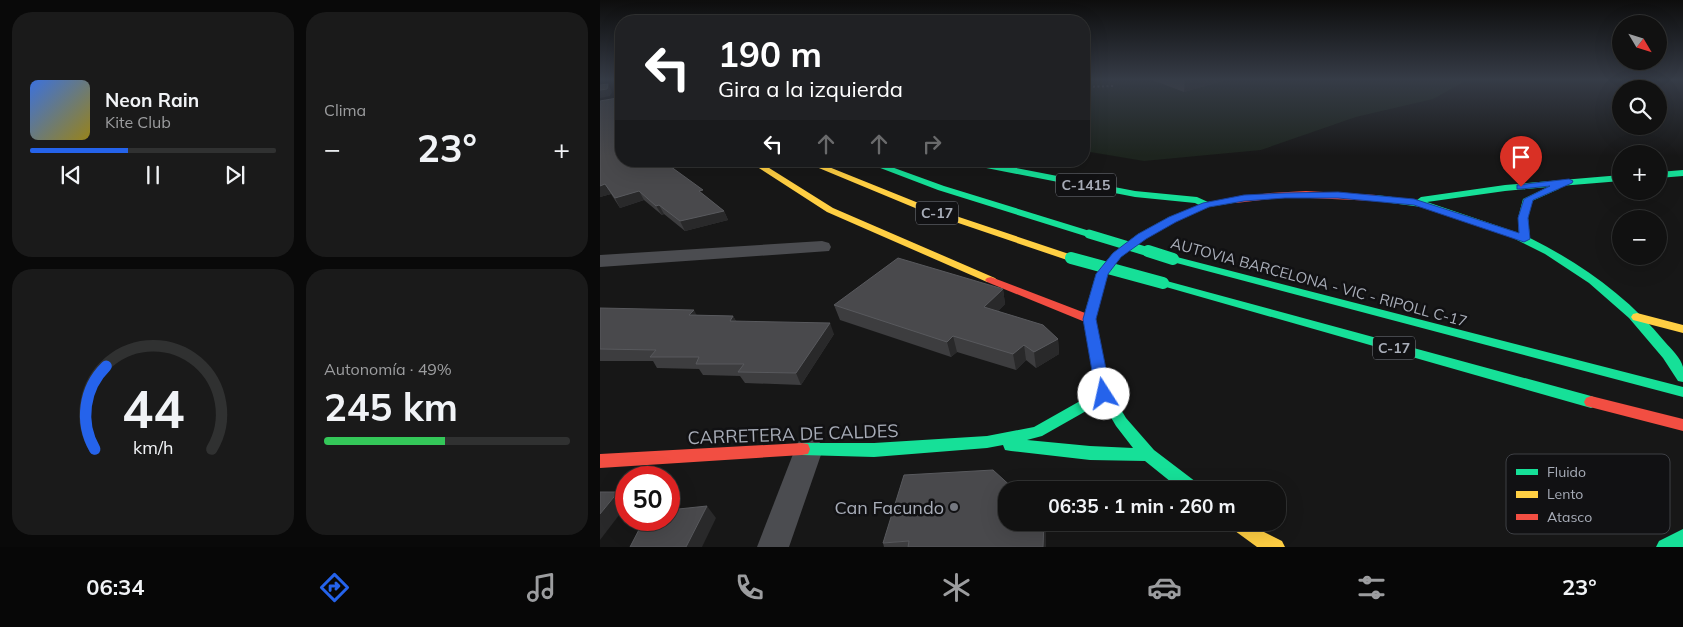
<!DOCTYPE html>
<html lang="es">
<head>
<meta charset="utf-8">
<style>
  body { margin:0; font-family:Mulish,sans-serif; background:#1a1a1a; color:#f1f3f6; height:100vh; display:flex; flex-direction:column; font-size:19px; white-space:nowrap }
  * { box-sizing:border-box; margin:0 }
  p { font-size:16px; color:#9c9d9f }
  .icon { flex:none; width:28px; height:28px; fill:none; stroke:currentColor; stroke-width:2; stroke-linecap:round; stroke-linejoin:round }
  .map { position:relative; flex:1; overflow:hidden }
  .side { display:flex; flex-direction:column; gap:12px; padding:12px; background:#090909; width:600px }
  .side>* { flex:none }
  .hud { position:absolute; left:15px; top:15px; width:475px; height:152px; border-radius:20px; box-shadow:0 5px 20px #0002,0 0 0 1px #303131; background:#202124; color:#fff; overflow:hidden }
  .needle { width:32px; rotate:128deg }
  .fabs { position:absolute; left:1012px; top:15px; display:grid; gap:10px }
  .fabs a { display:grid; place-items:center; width:55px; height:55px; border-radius:50%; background:#111; box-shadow:0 5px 20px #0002,0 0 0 1px #303131; font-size:25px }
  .speed { position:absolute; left:15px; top:466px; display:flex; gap:10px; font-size:25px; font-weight:700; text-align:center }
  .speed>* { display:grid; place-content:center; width:65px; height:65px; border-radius:50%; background:#111; box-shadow:0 5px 20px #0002,0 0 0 1px #303131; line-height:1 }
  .speed .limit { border:8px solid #d22; background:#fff; color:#111 }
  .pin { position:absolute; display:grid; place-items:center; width:42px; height:42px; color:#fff; margin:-51px -21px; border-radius:50% 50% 50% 0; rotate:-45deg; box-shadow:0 0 5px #0007 }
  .pin .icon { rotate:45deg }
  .me { position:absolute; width:55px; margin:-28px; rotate:350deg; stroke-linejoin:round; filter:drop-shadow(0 0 4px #0008) }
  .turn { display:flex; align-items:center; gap:18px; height:105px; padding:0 20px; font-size:22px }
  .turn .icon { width:65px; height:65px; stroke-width:2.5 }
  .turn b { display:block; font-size:35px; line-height:42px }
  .lanes { display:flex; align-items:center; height:48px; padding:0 20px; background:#0003; justify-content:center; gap:25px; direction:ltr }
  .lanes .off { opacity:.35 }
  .big { font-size:38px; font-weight:700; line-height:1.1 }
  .side .card { flex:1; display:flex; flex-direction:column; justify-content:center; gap:8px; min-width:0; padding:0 18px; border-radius:20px; background:#1a1a1a }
  .side .dial { align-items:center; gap:0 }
  .dial svg { height:130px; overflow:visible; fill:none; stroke:#303131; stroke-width:7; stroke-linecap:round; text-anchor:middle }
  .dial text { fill:#f1f3f6; stroke:none }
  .song { display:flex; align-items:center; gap:15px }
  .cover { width:60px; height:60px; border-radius:8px; background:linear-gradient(135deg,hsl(220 70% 55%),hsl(50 70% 35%)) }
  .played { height:5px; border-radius:2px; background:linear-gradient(90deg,#2563eb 40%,#303131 40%) }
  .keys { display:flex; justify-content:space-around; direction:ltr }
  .heat { display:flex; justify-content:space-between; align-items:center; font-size:28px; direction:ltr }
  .charge { height:8px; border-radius:4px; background:linear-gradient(90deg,#34c759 49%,#303131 0) }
  .side .tiles { flex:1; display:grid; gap:12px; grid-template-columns:repeat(2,1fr) }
  .trip { position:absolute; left:398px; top:481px; width:288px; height:50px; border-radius:20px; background:#111; box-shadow:0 5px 20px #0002,0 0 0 1px #303131; font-weight:700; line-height:50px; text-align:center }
  .tabs { display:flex; height:80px; justify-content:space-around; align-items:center; background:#070707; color:#9c9d9f }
  .tabs .icon { width:35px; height:35px }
  .tabs .selected { color:#2563eb }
  .tabs b { font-size:22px; color:#f1f3f6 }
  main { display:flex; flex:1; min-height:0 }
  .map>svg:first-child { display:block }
  .green { fill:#1d241e }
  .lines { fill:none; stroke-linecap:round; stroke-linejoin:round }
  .path { stroke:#4d4e52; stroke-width:2; stroke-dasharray:2 2.5; stroke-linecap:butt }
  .street { fill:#4b4c50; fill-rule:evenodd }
  .fast { fill:#16e098; fill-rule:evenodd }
  .slow { fill:#ffcf43; fill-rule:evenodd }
  .jam { fill:#f24e42; fill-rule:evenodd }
  .fast-bridge-far1 { stroke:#16e098; stroke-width:9 }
  .fast-bridge { stroke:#16e098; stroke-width:12 }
  .wall { fill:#3d3d3f }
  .shaded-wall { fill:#29292a }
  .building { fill:#49494c; stroke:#58595d }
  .route { fill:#2563eb; stroke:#184099 }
  .poi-dot { fill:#757880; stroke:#111113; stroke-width:2 }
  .labels { text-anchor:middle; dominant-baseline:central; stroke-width:5; stroke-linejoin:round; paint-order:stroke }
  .shield { fill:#111113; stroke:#7b7e86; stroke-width:1 }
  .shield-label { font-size:14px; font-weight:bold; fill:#a8adb8 }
  .street-label { font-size:15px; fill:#a8adb8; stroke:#111113 }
  .near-street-label { font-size:18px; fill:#a8adb8; stroke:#111113 }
  .near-poi-label { font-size:18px; fill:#a8adb8; stroke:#111113; text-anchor:end }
  .key { fill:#111113; stroke:#3e4045; stroke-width:1 }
  .key-label { font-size:14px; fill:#a8adb8 }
</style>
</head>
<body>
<main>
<section class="side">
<div class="tiles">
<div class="card">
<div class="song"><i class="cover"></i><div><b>Neon Rain</b><p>Kite Club</p></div></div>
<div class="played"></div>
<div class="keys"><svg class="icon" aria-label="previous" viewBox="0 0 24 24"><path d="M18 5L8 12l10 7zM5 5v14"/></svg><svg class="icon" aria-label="pause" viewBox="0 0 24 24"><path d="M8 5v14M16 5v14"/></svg><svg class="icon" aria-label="next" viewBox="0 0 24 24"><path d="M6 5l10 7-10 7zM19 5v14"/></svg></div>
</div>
<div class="card"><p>Clima</p>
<div class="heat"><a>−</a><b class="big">23°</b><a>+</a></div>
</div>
<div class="card dial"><svg viewBox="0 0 100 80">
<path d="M14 69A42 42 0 1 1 86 69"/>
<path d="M14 69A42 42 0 0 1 21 18" stroke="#2563eb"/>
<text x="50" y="56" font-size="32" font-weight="700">44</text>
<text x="50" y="72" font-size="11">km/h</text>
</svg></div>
<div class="card"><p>Autonomía · 49%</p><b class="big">245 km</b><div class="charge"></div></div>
</div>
</section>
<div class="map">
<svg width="1083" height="547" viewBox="0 0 1083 547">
  <rect width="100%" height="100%" fill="#171717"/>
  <path class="green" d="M484 79H869L833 99 756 117 661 150 544 161 484 151Z"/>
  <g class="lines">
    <path class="path" d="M484 87 513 86"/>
    <g class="street">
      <path d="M222 241 229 243 231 247 229 251 0 267V255Z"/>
      <path d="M209 437 219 441 223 449 189 547H157L195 449 199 441Z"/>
    </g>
    <g class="fast">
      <path d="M262 161H275L344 186 493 232 494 234 489 237 485 236 338 190Z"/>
      <path d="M362 161H380L535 191 597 197 608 202 639 198V202L609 207 575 221 546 238 521 257 508 274 495 319 511 393 526 418 554 450 600 485 602 490H581L545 461 490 460 411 451 405 450 403 445 387 448 274 457 202 455 196 454 194 449 196 444 202 443H274L387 436 434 427 496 392 483 319 496 274 513 253 538 234 569 217 599 205 595 203 535 197 366 164ZM502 402 516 426 533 448 490 446 427 440 442 436Z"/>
      <path d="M1083 170V176L1059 178V172Z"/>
      <path d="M1021 175V181L960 186 959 189 932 201 928 218 930 238C982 264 1028 297 1065 342 1071 349 1081 358 1083 367 1083 371 1083 378 1083 382L1078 381 1063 358 1029 318 989 283 945 254 907 235 829 208 776 201 771 198 776 195 817 200 821 197 905 185ZM948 187 923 199 918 218 919 233 827 202 905 191Z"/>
      <path d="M573 256 1083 387V397L569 261 568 259Z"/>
      <path d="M563 280 991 396 996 398 998 402 996 406 991 408 559 285 557 283Z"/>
      <path d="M1083 529V547H1056L1059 541Z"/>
    </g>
    <g class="slow">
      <path d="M148 161H158L233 208 395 278 397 280 395 282H387L227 212Z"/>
      <path d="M202 161H214L326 206 475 256 476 258 475 260H467L320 210Z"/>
      <path d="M1037 313 1083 325V333L1033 320 1031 317 1033 314Z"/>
      <path d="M628 522H652L664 532 682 541 685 547H657L631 528Z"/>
    </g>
    <g class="jam">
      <path d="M706 191 776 195 781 198 776 201 688 197 636 203 631 200 633 198 670 193Z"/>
      <path d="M391 277 493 316 495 319 489 323 485 322 387 282 385 280 387 278Z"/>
      <path d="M991 396 1083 419V431L986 406 984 402 986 398Z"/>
      <path d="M202 443 208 444 210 449 208 454 202 455 0 468V454Z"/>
    </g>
    <path class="fast-bridge-far1" d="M489 234 552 253"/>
    <g class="fast-bridge">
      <path d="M548 251 573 259"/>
      <path d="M471 258 563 283"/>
    </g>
  </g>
  <g class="wall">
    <path d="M552 79H629L584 92 552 80Z"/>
    <path d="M0 101 21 161 105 196 124 211 128 220 85 231 64 214 62 215 44 200 20 208 11 194 0 197Z"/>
    <path d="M403 289 405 304 398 311 458 339 459 354 436 368 426 360 416 370 357 352 351 357 240 320 234 305Z"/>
    <path d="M0 308 97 315 133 316 136 321 234 334 201 385 145 383 140 376 103 375 99 369 57 368 53 361H0Z"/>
    <path d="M446 530V547H284L283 543Z"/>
  </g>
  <g class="shaded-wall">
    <path d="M585 79H629L584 92Z"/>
    <path d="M8 84 12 92 10 96 0 98V90Z"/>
    <path d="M5 184 11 194 0 197V186Z"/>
    <path d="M39 191 44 200 20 208 15 198Z"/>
    <path d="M59 205 64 214 62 215 56 206Z"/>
    <path d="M124 211 128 220 85 231 80 221Z"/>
    <path d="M403 289 405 304 387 322 384 307Z"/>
    <path d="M94 310 100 321 89 315Z"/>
    <path d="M133 316 139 327 130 321Z"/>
    <path d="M230 323 234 334 201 385 196 373Z"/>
    <path d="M353 336 357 352 351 357 347 342Z"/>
    <path d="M458 339 459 354 436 368 434 352Z"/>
    <path d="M424 345 426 360 416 370 413 354Z"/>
    <path d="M18 492 26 502V506L0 540V514Z"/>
    <path d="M107 506 116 518 102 547H86Z"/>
    <path d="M444 522H445L446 530V547H443Z"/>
  </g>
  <g class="building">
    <path d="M8 84 7 89 0 90V85Z"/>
    <path d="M21 95V161H63L103 190 99 191 124 211 80 221 59 205 56 206 39 191 15 198 5 184 0 186V101L17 98 19 96Z"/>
    <path d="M298 258 403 289 384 307 443 325 458 339 434 352 424 345 413 354 353 336 347 342 234 305Z"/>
    <path d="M0 308 94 310 89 315 133 316 130 321 230 323 196 373 138 372 144 364H96L99 357H50L56 350 0 349Z"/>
    <path d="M393 470 415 490H406V522H444L443 547H308L309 541 283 543 304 475Z"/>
    <path d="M0 492H18L0 514Z"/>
    <path d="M107 506 86 547H30L44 520H69V510Z"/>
  </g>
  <linearGradient id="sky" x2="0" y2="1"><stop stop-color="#0d0d0d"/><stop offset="0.51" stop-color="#363c47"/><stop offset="1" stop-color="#363c47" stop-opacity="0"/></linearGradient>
  <rect width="1083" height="156" fill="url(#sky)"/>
  <path class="route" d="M969 179 973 181 972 183 933 200 928 218 930 239 924 242 814 205 738 198H685L644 201 609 207 576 222 546 239 521 257 508 274 496 319 511 394 509 398 504 400 498 398 496 394 483 319 496 274 513 253 538 234 569 217 603 203 644 195 685 193 738 192 814 199 919 233 918 218 924 199 950 186 921 189H917V185Z"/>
  <circle class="poi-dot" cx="354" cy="507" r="5"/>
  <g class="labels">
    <g class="shield">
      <rect x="456" y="173.5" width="60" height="23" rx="4"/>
      <rect x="316" y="201.5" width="42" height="23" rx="4"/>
      <rect x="773" y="336.5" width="42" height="23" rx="4"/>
    </g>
    <g class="shield-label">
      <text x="486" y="185">C-1415</text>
      <text x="337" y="213">C-17</text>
      <text x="794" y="348">C-17</text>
    </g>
    <g class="street-label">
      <text transform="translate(719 282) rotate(15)">AUTOVIA BARCELONA - VIC - RIPOLL C-17</text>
    </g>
    <g class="near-street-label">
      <text transform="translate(193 434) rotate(-2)">CARRETERA DE CALDES</text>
    </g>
    <g class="near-poi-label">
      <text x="344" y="507">Can Facundo</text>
    </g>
  </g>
  <rect x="906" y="454" width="164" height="80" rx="8" class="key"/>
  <rect x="916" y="469" width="22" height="6" fill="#16e098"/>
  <rect x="916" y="491" width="22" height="7" fill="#ffcf43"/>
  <rect x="916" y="514" width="22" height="6" fill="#f24e42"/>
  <g class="key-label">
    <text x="947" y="477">Fluido</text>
    <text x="947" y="499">Lento</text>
    <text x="947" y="522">Atasco</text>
  </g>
</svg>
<div class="fabs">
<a><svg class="needle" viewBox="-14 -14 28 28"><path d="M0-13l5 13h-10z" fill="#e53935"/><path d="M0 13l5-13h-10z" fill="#9c9d9f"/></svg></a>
<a><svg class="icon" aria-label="search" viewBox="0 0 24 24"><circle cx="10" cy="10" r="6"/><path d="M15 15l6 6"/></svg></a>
<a>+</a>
<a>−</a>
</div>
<div class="speed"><div class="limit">50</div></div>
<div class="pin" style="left:921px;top:187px;background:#d93025"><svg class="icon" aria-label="arrive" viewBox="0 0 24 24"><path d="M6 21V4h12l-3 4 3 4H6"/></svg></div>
<svg class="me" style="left:504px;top:394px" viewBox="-20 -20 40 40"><circle r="19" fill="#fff"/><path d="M0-13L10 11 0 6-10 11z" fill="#2563eb"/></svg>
<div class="trip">06:35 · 1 min · 260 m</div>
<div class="hud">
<div class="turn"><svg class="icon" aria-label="left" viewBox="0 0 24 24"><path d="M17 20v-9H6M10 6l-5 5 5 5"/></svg><div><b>190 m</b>Gira a la izquierda</div></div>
<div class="lanes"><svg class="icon" aria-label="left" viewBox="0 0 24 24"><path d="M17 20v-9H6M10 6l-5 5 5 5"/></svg><svg class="icon off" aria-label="ahead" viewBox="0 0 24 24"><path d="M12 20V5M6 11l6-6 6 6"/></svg><svg class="icon off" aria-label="ahead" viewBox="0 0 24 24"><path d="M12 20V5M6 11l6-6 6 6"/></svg><svg class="icon off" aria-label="right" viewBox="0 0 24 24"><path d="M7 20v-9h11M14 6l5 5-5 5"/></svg></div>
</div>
</div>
</main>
<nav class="tabs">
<b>06:34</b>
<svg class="icon selected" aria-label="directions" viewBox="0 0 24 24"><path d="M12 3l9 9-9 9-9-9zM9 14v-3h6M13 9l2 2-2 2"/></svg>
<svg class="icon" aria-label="music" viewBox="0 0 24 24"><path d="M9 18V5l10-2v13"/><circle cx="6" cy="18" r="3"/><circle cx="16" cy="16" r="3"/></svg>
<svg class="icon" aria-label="phone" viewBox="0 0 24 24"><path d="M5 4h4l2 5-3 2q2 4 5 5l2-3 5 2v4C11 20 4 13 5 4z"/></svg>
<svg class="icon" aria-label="climate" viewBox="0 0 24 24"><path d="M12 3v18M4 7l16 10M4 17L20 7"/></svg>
<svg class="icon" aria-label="car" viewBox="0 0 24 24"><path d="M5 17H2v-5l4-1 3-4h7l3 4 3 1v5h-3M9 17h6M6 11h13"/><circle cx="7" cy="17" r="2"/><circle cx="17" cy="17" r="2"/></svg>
<svg class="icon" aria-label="filters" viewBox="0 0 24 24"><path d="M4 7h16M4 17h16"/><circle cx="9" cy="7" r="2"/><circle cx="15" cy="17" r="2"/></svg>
<b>23°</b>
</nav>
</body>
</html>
